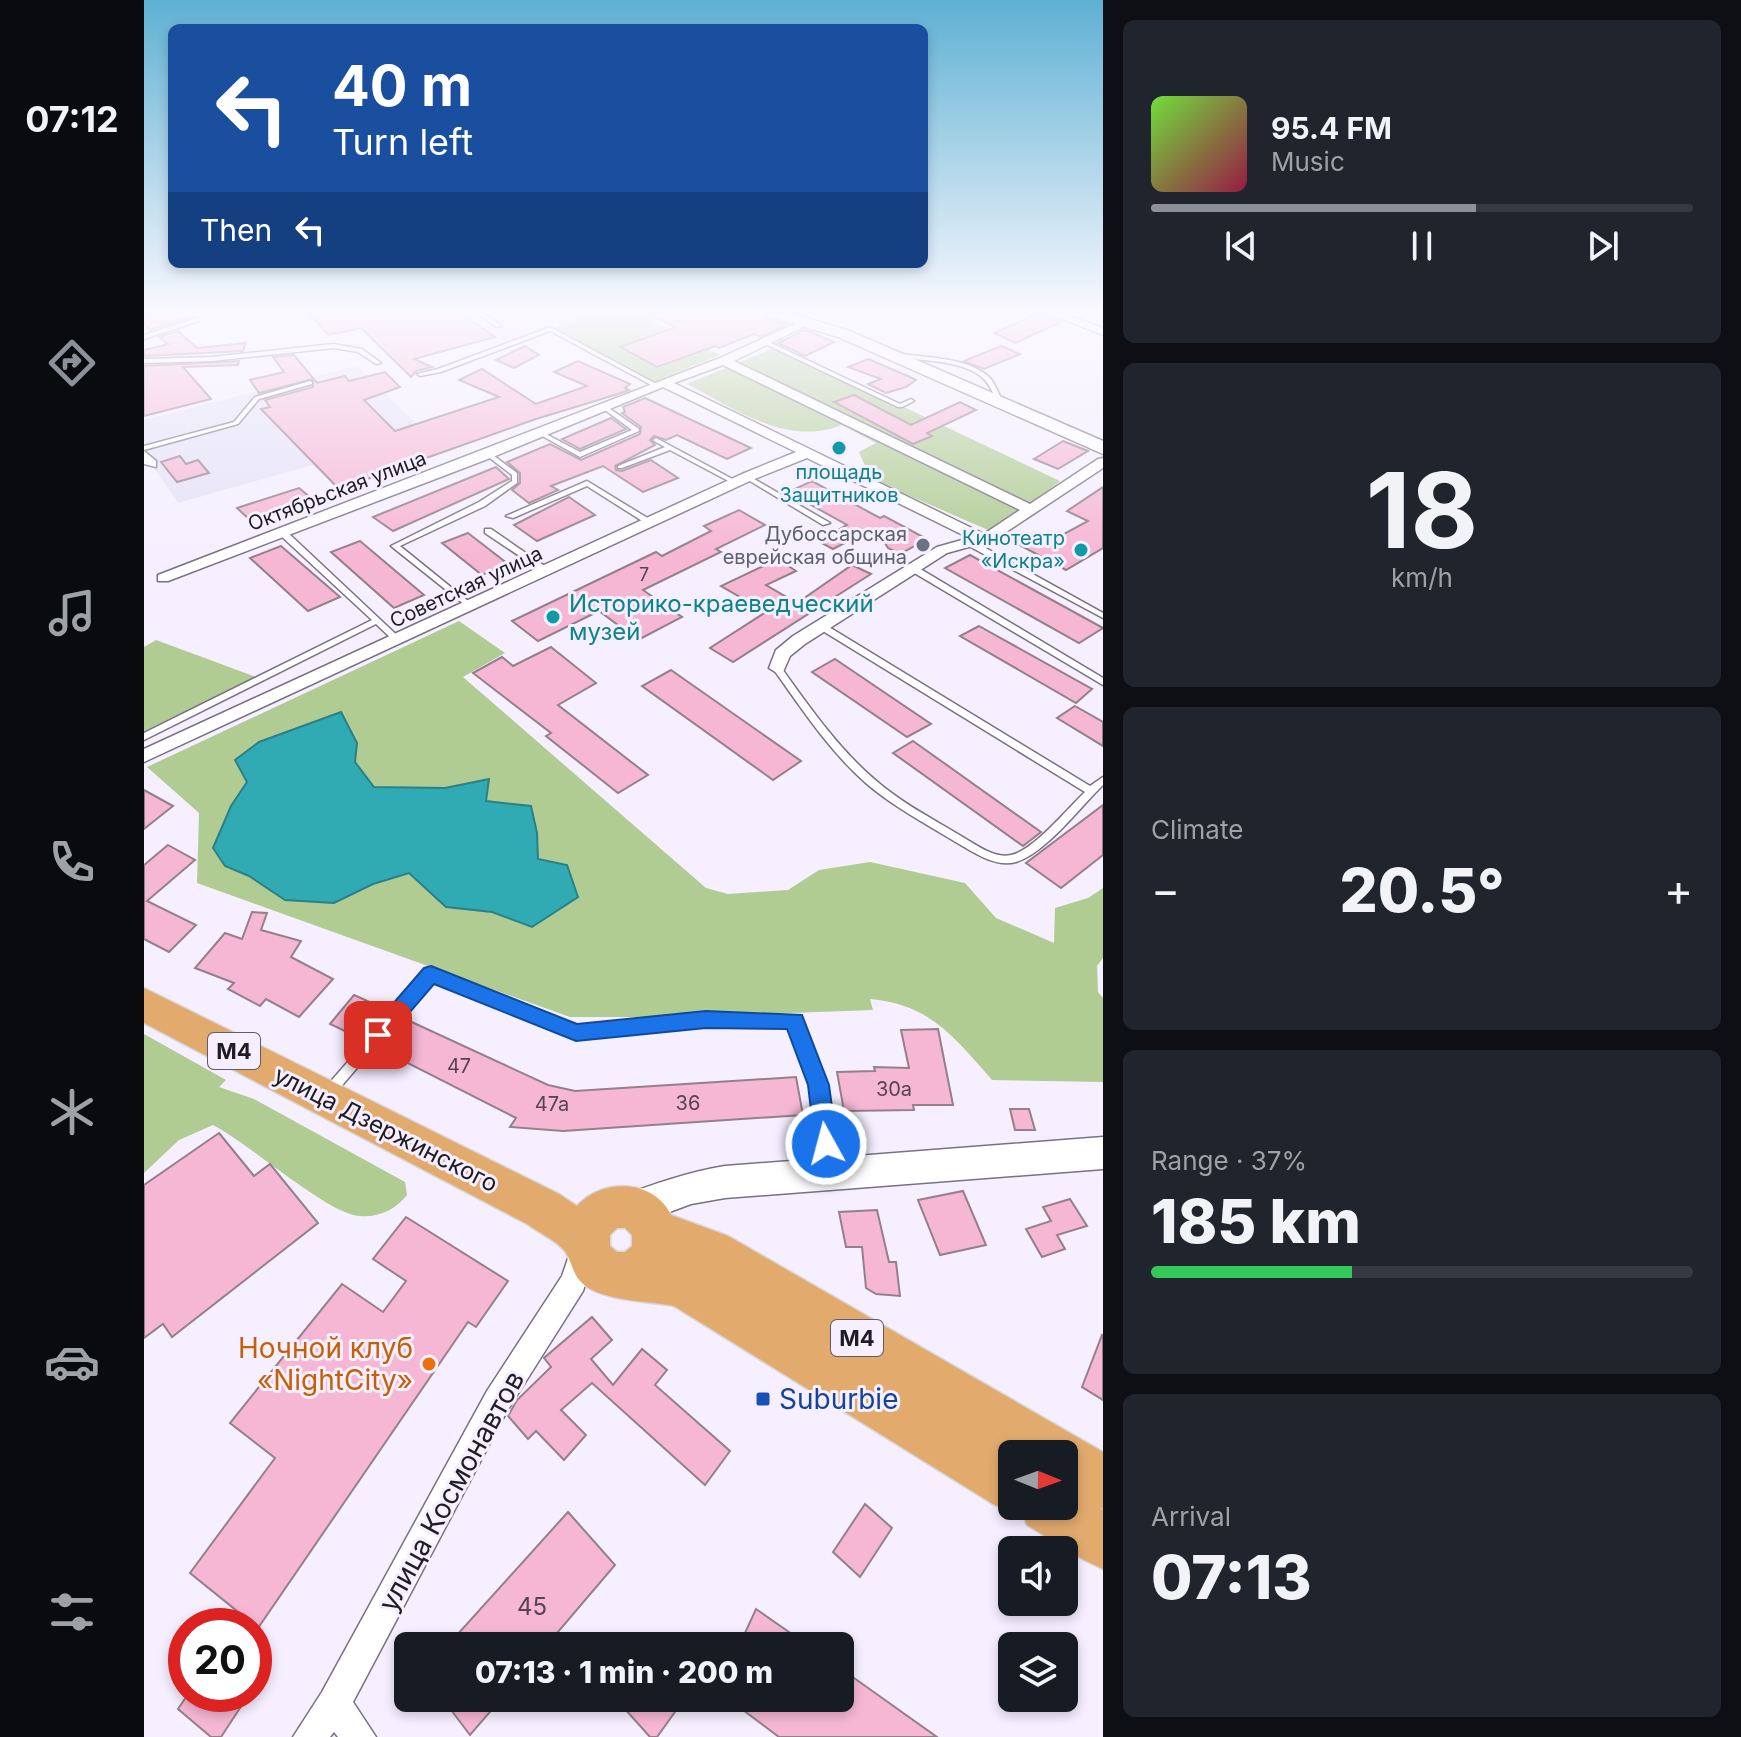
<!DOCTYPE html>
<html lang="en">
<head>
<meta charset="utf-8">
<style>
  body { margin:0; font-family:Inter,sans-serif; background:#20242c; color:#f1f3f6; height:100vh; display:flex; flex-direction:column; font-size:30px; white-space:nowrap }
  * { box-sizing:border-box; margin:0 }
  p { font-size:26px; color:#9ea1a6 }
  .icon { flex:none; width:44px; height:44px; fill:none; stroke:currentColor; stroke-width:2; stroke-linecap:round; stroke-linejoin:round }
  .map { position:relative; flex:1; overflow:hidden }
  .side { display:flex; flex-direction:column; gap:20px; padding:20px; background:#0d0f14; width:638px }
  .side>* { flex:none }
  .banner { position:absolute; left:24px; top:24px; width:760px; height:244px; border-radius:12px; box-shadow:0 4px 12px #0003; background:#1a4fa0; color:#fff; overflow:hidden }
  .needle { width:52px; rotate:91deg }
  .buttons { position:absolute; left:854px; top:1440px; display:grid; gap:16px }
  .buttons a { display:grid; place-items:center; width:80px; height:80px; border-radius:12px; background:#171b24; box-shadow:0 4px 12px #0003; font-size:40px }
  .speed { position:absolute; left:24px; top:1608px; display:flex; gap:16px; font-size:40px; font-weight:700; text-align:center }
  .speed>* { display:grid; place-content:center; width:104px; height:104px; border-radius:50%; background:#171b24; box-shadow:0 4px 12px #0003; line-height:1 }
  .speed .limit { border:12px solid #d22; background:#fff; color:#111 }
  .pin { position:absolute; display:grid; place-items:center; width:68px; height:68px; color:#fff; margin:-34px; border-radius:16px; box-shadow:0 4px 12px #0006 }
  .me { position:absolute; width:88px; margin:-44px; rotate:353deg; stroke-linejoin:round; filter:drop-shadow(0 0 6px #0008) }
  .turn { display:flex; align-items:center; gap:28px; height:168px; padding:0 32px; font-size:36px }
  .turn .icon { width:104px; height:104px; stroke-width:2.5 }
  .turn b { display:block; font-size:56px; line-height:68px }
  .then { display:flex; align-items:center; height:76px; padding:0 32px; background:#0003; gap:16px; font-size:30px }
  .big { font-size:60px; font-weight:800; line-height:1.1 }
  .side .tile { flex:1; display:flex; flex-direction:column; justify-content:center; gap:12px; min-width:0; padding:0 28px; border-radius:12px; background:#20242c }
  .side .dial { align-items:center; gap:0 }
  .dial b { font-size:104px; line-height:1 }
  .song { display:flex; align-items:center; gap:24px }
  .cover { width:96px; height:96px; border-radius:12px; background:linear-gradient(135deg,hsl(100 70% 55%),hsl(340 70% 35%)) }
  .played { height:8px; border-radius:4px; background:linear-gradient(90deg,#8c9099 60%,#363941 60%) }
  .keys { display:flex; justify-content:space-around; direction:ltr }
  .heat { display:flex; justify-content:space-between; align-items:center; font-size:44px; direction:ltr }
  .charge { height:12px; border-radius:6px; background:linear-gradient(90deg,#34c759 37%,#363941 0) }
  .trip { position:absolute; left:250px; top:1632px; width:460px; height:80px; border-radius:12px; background:#171b24; box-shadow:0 4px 12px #0003; font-weight:800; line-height:80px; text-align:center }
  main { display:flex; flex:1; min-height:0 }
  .dock { display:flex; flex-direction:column; width:144px; justify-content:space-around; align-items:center; background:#090b0e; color:#9ea1a6 }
  .dock .icon { width:56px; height:56px }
  .dock .selected { color:#8c9099 }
  .dock b { font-size:36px; color:#f1f3f6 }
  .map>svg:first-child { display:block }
  .built { fill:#ece2fd }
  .industrial { fill:#e5e1f7 }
  .green { fill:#b0cc93 }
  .water { fill:#30aab3; stroke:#2b8088; stroke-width:2 }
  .building { fill:#f6b7d5; stroke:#948089; stroke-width:2 }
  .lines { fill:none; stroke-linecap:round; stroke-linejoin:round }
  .lane-casing { stroke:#787182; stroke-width:3 }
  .street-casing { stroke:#787182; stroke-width:3 }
  .secondary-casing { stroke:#787182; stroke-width:3 }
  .highway-casing { stroke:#d7d6d8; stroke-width:3 }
  .lane { fill:#fff; fill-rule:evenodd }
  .street { fill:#fff; fill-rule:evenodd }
  .secondary { fill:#fff; fill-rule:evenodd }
  .highway { fill:#e2aa6d; fill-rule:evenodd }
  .route { fill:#1a73e8; stroke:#114b97; stroke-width:2 }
  .culture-dot { fill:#0f9aa8; stroke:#f5efff; stroke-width:3 }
  .worship-dot { fill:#6b7280; stroke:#f5efff; stroke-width:3 }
  .food-dot { fill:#e8710a; stroke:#f5efff; stroke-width:3 }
  .transit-dot { fill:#1a4fb4; stroke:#f5efff; stroke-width:3 }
  .labels { text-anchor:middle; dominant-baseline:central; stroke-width:6; stroke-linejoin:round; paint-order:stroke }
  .far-number-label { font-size:18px; fill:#554450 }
  .far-culture-label { font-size:20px; fill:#0d838f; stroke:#f5efff }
  .far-street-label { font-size:20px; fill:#1f1d24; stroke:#f5efff }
  .far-worship-label { font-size:20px; fill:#5b616d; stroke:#f5efff; text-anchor:end }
  .number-label { font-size:20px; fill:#554450 }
  .shield { fill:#f5efff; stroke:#5f5c66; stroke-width:2 }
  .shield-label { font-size:22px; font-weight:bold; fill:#1f1d24 }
  .culture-label { font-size:24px; fill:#0d838f; stroke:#f5efff; text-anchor:start }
  .street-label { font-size:24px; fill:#1f1d24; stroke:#f5efff }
  .near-number-label { font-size:24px; fill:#554450 }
  .near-food-label { font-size:28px; fill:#c56008; stroke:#f5efff; text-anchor:end }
  .near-transit-label { font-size:28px; fill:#164399; stroke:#f5efff; text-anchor:start }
  .near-street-label { font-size:28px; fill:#1f1d24; stroke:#f5efff }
</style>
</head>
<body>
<main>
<nav class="dock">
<b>07:12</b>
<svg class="icon selected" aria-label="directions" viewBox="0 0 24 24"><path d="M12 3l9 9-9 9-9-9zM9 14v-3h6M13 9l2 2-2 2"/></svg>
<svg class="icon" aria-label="music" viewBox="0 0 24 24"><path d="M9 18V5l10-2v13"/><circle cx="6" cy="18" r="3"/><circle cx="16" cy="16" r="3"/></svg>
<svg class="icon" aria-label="phone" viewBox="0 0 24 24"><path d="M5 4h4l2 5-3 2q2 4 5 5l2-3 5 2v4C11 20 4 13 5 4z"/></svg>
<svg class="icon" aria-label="climate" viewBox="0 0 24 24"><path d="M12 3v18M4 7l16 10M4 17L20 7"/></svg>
<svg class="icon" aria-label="car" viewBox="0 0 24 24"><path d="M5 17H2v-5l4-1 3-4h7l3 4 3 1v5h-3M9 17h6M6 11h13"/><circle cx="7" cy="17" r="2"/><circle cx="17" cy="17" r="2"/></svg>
<svg class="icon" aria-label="filters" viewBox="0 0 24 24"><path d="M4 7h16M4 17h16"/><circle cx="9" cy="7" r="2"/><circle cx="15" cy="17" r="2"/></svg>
</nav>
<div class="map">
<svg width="959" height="1737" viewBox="0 0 959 1737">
  <rect width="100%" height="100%" fill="#f5efff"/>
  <path class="built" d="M300 313H447L352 346 314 325Z"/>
  <path class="industrial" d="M213 366 282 433 34 503 0 454V420Z"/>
  <g class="green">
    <path d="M452 313H490L576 355 509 382 408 328Z"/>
    <path d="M633 347 916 481 887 505 844 530 727 479 715 452 732 443 698 425C643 447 591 409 543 384Z"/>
    <path d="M315 621 361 653 319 677 562 888 584 894 644 890 675 870 726 862 821 883 852 918 910 943 911 908 944 898 959 888V958L953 966 954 992 959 998V1082L848 1080C811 1038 786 1004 726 999L729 1010 533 1017H426L53 883 55 813 3 767Z"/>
    <path d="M12 640 112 677 0 731V647Z"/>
    <path d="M0 1034 82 1080 75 1087 110 1099 261 1182 263 1195C251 1210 234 1218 215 1216 182 1213 106 1144 69 1125L35 1140 0 1173Z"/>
  </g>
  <path class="water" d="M197 712 213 743 211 762 230 787 301 788 345 779 342 801 387 806 393 833 394 859 423 865 434 897 388 927 348 912 302 907 265 873 229 884 190 903 141 900 105 876 81 866 69 848 87 806 103 782 91 760 115 742Z"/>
  <g class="building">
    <path d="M0 313H50V316L6 330 0 325Z"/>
    <path d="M165 313H316L351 337 270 359 288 367 272 371 267 377 217 328 184 335Z"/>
    <path d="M502 313H619L623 319 642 325 616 337 610 334 575 348 571 346 513 367 476 347 532 327Z"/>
    <path d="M895 313 917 322 871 343 850 333Z"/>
    <path d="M660 330 664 331 690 342 661 356 634 343Z"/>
    <path d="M34 331 53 348 102 343 99 351 0 356V350L24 344 15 337Z"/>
    <path d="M381 346 395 355 370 368 352 360Z"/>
    <path d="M857 346 876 354 840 369 820 361Z"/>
    <path d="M150 355 173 383 201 376 205 381 241 372 256 387 220 400 251 431 355 397 315 380 338 369 392 404 443 386 410 372 434 361 486 384 481 388 485 390 474 394 392 419 195 489 117 409 126 407 121 400 169 387V379L115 393 106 380 140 372 129 357Z"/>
    <path d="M724 359 766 377 772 380 762 387 742 393 724 384 737 379 704 367Z"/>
    <path d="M95 361 94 365 39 367 67 399 0 416V366Z"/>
    <path d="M710 395 767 425 816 402 832 410 783 433 788 436 769 444 690 402Z"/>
    <path d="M501 398 607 448 583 459 533 435 522 440 510 436 506 440 511 445 471 466 472 470 478 471 507 460 534 478 499 492 459 466 407 486 414 490 385 503 368 490 376 483V473L363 462 406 444 437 460 496 434 497 427 478 413 481 412 479 407Z"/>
    <path d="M467 418 482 429 436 449 418 439Z"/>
    <path d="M919 441 944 451 914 469 890 459Z"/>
    <path d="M36 456 42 464 54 460 65 473 33 482 17 462Z"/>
    <path d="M352 467 365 479 249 531 229 517Z"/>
    <path d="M668 481 736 518 740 516 783 539 756 554 744 548 734 532 730 534 724 531 689 549 674 541 703 525 644 492Z"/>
    <path d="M959 487V548L922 570 872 543 892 532 909 540 944 521 923 511Z"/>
    <path d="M155 488 167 498 106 520 93 508Z"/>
    <path d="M425 497 451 515 393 541 370 525Z"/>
    <path d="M595 510 621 525 572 549 577 552 499 590 538 617 494 640 455 611 394 641 368 621 512 552 518 556 567 531 560 526Z"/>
    <path d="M324 533 364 564 338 575 298 543Z"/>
    <path d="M216 541 280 595 250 608 187 552Z"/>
    <path d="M137 546 196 597 164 611 106 558Z"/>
    <path d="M826 555 959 628 935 643 801 568Z"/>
    <path d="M634 559 652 571 622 585 653 603 708 565 727 574 589 662 566 648 622 612 577 586Z"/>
    <path d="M835 626 948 689 932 703 816 636Z"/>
    <path d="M407 647 452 683 414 705 504 775 474 793 402 736 407 733 329 673 358 657 369 666Z"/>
    <path d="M691 659 787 724 763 737 668 672Z"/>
    <path d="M527 670 657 761 629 780 498 686Z"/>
    <path d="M931 706 959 722V746L913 718Z"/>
    <path d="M769 741 897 832 879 846 749 753Z"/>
    <path d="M0 790 29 806 0 829Z"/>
    <path d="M959 805V855L917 888 882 863Z"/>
    <path d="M24 845 51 860 3 901 52 925 25 952 0 939V865Z"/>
    <path d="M108 912 123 913 117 930 157 941 147 957 189 979 155 1017 122 999 116 1006 84 989 90 983 51 968 81 933 98 939Z"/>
    <path d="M210 995 230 1004 207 1034 186 1024Z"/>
    <path d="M259 1018 404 1085 431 1091 652 1077 659 1115 419 1131 366 1127 372 1118 234 1048Z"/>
    <path d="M794 1029 809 1105H769L770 1110 700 1111 693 1072 731 1071 730 1067 765 1068 757 1030Z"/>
    <path d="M866 1109H885L891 1130H871Z"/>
    <path d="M75 1133 110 1176 126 1164 174 1223 28 1337 19 1324 0 1338V1185Z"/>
    <path d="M819 1191 842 1245 796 1255 774 1200Z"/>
    <path d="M926 1199 943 1226 913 1235 921 1249 898 1257 882 1229 907 1221 899 1207Z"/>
    <path d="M733 1210 745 1262H752L756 1296 732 1294 722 1288 718 1247H702L695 1212Z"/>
    <path d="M262 1217 364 1281 332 1327 324 1322 114 1628 46 1573 131 1458 86 1423 198 1284 239 1312 262 1281 229 1259Z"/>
    <path d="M448 1317 468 1340 447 1359 469 1385 498 1349 523 1370 511 1385 586 1451 561 1485 448 1383 417 1410 442 1435 420 1460 392 1431 384 1439 364 1416 373 1400 407 1367 400 1358Z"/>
    <path d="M958 1335 959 1336V1400L938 1387Z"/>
    <path d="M721 1504 748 1528 716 1577 689 1552Z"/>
    <path d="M424 1512 471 1565 402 1646H303Z"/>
    <path d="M612 1609 665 1646H595Z"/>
    <path d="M696 1668 793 1737H635L583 1698H696Z"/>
    <path d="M44 1694H85L98 1705 77 1737H67L34 1709Z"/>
    <path d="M298 1698H358L326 1735Z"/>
    <path d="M471 1698H541L513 1737H506Z"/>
  </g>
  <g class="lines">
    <g class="lane-casing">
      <g id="lane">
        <path d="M332 313H338L358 326 353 327Z"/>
        <path d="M53 318 56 320 55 321 0 339V335Z"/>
        <path d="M406 327 516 386 511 387 406 331 297 372 276 376 273 374 294 369Z"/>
        <path d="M619 341H623L756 404 767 399 770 401 758 407H754L619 343Z"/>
        <path d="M190 344 218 349 237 363 232 364 214 352 190 348 67 361 0 363V359L67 357Z"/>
        <path d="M755 354C782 357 828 358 847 379 852 386 855 395 859 402L854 403C850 396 847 387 841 380 822 360 779 361 753 357V355Z"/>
        <path d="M166 381 168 382V384L115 399 94 424 0 450V446L90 422 111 397Z"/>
        <path d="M459 404 495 429V431L436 457 393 433 398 432 436 452 488 430 457 407 456 406Z"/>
        <path d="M512 438 594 482 595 483 590 484 526 450 478 468H474V466L521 447 510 441 509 440Z"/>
        <path d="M342 453H346L373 473V483L341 506 256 546 329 605V609H326L247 546 335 502 368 481V475L342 455Z"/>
        <path d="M601 476H605L686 523 679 525 601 478Z"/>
        <path d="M443 481 510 522 503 524 443 486 369 518 362 516Z"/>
        <path d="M341 529H347L408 571 404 573H401L341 533Z"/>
        <path d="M136 531H142L258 640 257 642H251L232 624 0 740V733L228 620 136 535Z"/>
        <path d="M823 541H829L959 613V618L823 545Z"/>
        <path d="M767 567H773L959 678V685L767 571Z"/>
        <path d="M674 624H680L946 786 959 777V785C936 807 902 853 872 862 850 868 828 851 810 841 780 823 749 806 723 784 686 752 658 709 630 670V666H636C664 705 693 747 730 779 756 802 787 818 817 836 831 844 850 859 867 855 889 851 924 808 941 792L674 628Z"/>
        <path d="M287 970 432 1028 562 1015 651 1016 655 1018 681 1085 692 1172 690 1176 686 1178 682 1176 680 1172 669 1085 647 1026 562 1025 432 1038 289 979 189 1096 185 1097 181 1096 179 1092 181 1088 283 971Z"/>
      </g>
    </g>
    <g class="street-casing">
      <g id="street">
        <path d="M903 313H918L959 328V335Z"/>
        <path d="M655 322 665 324 590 361 886 504 954 459 959 458V468L850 540 803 553 661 644 646 656 639 672 633 673 625 668 632 650 649 636 793 547 825 538 663 458 608 480 0 762V749L598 474 652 452 519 387 349 457 24 581H14V575L576 358ZM579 365 876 510 840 534 530 383Z"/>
        <path d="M0 451 12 461V467L0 464Z"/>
        <path d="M439 1237 448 1241 452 1250 439 1291 363 1411 209 1702 232 1737H194L190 1732 186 1737H149L178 1692 343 1391 418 1276 430 1241Z"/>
      </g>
    </g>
    <g class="secondary-casing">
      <g id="secondary">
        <path d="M622 313H646L706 331 959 441V454L694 337 624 316Z"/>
        <path d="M959 1137V1169L581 1198 547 1204 488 1226 475 1221 470 1209 475 1197C510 1184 544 1172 581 1166Z"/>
      </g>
    </g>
    <g class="highway-casing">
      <path id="highway" d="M0 988 415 1194 433 1206C458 1178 510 1179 527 1215L584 1236 959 1452V1509L953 1506 959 1510V1569L940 1560 883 1525 876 1508 868 1512 849 1504 530 1306C504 1301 457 1301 438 1283 428 1274 428 1260 420 1250 411 1240 394 1232 383 1224L0 1023ZM473 1228H481L488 1235V1246L481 1252H473L466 1246V1235ZM868 1454H920V1506H868Z"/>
    </g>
    <use href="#lane" class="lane"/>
    <use href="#street" class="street"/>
    <use href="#secondary" class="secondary"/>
    <use href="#highway" class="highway"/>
  </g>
  <linearGradient id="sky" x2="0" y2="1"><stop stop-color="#5eb0d3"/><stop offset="0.56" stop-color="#faf8ff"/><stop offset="1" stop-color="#faf8ff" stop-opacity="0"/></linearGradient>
  <rect width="959" height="556" fill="url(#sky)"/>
  <path class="route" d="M287 966 433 1024 562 1011 658 1015 685 1085 693 1144 690 1151 682 1154 674 1151 671 1144 664 1085 643 1029 562 1028 432 1041 290 984 241 1041 234 1044 227 1041 224 1035 227 1029 280 968Z"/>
  <g class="culture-dot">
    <circle cx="695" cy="448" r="8"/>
    <circle cx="937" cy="550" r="8"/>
    <circle cx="409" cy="617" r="8"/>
  </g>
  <circle class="worship-dot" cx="779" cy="545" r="8"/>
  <circle class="food-dot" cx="285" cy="1364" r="8"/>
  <rect class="transit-dot" x="611" y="1391" width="16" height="16" rx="4"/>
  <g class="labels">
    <g class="far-number-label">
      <text x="500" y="574">7</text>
    </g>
    <g class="far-culture-label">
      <text x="695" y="472">площадь<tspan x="695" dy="23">Защитников</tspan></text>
      <text x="921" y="538" text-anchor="end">Кинотеатр<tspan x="921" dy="23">«Искра»</tspan></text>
    </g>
    <g class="far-street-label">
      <text transform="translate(193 491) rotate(-21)">Октябрьская улица</text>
      <text transform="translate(322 587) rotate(-25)">Советская улица</text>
    </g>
    <g class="far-worship-label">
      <text x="763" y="534">Дубоссарская<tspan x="763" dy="23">еврейская община</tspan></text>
    </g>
    <g class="number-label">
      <text x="315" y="1066">47</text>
      <text x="750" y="1089">30а</text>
      <text x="544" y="1103">36</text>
      <text x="408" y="1104">47а</text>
    </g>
    <g class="shield">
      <rect x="64" y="1033" width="52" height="36" rx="6"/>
      <rect x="687" y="1320" width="52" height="36" rx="6"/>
    </g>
    <g class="shield-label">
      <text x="90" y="1051">M4</text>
      <text x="713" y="1338">M4</text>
    </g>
    <g class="culture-label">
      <text x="425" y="603">Историко-краеведческий<tspan x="425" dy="28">музей</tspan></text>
    </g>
    <g class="street-label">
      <text transform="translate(242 1129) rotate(27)">улица Дзержинского</text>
    </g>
    <g class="near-number-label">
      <text x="388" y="1606">45</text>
    </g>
    <g class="near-food-label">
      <text x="269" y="1348">Ночной клуб<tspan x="269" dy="32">«NightCity»</tspan></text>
    </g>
    <g class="near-transit-label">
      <text x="635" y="1399">Suburbie</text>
    </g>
    <g class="near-street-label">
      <text transform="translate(307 1491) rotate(-61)">улица Космонавтов</text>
    </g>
  </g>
</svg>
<div class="buttons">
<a><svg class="needle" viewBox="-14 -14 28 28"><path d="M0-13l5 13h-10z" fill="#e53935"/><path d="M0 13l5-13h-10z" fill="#9ea1a6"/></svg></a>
<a><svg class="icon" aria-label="sound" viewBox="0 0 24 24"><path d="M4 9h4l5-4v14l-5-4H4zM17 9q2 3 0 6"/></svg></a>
<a><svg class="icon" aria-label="layers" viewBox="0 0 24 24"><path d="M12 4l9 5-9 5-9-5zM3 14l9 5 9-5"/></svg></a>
</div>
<div class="speed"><div class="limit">20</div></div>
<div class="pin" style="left:234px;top:1035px;background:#d93025"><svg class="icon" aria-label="arrive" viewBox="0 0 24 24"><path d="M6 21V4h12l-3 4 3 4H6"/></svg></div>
<svg class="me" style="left:682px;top:1144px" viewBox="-20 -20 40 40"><circle r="17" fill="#1a73e8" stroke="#fff" stroke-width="3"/><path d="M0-11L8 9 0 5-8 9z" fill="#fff"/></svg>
<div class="trip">07:13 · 1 min · 200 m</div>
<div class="banner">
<div class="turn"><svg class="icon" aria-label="left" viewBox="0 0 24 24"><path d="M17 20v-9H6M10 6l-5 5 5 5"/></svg><div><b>40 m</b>Turn left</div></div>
<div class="then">Then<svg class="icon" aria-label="left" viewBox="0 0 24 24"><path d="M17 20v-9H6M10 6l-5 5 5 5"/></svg></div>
</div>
</div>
<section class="side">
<div class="tile">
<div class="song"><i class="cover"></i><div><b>95.4 FM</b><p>Music</p></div></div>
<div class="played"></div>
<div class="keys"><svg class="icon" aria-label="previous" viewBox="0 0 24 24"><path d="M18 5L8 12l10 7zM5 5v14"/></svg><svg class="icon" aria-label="pause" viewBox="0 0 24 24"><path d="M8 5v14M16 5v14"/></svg><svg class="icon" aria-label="next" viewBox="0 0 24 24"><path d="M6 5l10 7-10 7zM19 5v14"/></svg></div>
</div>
<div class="tile dial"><b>18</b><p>km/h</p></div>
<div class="tile"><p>Climate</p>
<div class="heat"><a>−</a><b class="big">20.5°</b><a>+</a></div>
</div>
<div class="tile"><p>Range · 37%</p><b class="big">185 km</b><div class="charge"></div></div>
<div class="tile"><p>Arrival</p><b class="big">07:13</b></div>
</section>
</main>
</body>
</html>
